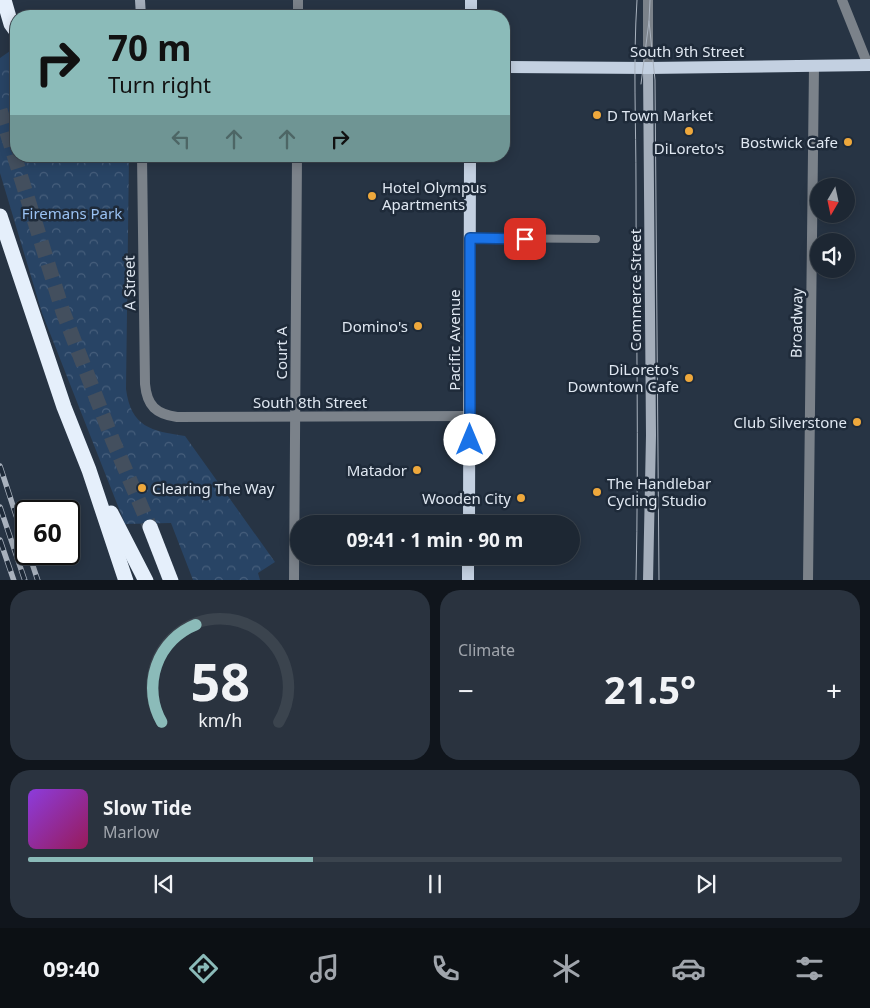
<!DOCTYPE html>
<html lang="en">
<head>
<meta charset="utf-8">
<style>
  body { margin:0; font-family:"Noto Sans",sans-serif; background:#2a333f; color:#f1f3f6; height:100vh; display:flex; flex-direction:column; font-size:19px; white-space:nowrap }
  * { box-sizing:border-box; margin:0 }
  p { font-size:16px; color:#a0a5ac }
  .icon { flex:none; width:28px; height:28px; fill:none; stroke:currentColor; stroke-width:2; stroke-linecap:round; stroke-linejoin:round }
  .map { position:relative; height:580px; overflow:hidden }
  .side { display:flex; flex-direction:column; gap:10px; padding:10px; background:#10151c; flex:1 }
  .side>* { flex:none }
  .banner { position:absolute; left:10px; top:10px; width:500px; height:152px; border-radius:20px; box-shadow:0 2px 12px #0003,0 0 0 1px #3b444e; background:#8bbbb9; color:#111; overflow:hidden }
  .needle { width:32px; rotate:189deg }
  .controls { position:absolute; left:810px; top:178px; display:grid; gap:10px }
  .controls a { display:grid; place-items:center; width:45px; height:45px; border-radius:50%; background:#1d2733; box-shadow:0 2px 12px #0003,0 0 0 1px #3b444e; font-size:25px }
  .speed { position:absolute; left:15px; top:500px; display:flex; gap:10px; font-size:25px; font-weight:700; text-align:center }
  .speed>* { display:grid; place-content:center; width:65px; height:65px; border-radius:50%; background:#1d2733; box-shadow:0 2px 12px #0003,0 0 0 1px #3b444e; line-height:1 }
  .speed .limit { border:2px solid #111; border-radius:8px; background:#fff; color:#111 }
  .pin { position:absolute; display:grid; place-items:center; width:42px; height:42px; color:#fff; margin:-21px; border-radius:10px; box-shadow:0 2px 8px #0006 }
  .me { position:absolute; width:55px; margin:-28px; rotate:0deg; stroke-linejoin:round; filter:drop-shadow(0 0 4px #0008) }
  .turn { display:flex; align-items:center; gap:18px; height:105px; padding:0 15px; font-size:22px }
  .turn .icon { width:65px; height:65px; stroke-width:2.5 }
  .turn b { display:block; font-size:35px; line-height:42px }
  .lanes { display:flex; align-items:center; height:48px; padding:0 15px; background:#0003; justify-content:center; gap:25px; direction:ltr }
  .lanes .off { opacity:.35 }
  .big { font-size:38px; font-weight:700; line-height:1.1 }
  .side .widget { flex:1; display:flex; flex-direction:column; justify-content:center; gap:8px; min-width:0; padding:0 18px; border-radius:20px; background:#2a333f }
  .side .dial { align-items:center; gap:0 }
  .dial svg { height:130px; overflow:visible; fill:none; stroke:#3b444e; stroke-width:7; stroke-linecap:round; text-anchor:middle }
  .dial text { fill:#f1f3f6; stroke:none }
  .song { display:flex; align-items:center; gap:15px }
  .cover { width:60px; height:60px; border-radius:8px; background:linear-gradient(135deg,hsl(270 70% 55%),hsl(330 70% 35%)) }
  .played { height:5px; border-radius:2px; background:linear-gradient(90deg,#8bbbb9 35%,#3b444e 35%) }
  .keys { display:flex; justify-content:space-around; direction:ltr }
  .heat { display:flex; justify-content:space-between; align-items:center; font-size:28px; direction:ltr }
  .side .tiles { flex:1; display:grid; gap:10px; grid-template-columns:1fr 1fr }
  .widget:last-child { grid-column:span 2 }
  .trip { position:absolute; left:290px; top:515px; width:290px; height:50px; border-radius:25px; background:#1d2733; box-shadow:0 2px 12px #0003,0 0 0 1px #3b444e; font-weight:700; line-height:50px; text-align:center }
  .dock { display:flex; height:80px; justify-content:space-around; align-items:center; background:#0c1014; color:#a0a5ac }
  .dock .icon { width:35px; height:35px }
  .dock .selected { color:#8bbbb9 }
  .dock b { font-size:22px; color:#f1f3f6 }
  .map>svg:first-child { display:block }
  .park { fill:url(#park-crowns) }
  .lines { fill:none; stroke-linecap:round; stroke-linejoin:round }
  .motorway-tunnel { stroke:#434f5e; stroke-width:15; stroke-dasharray:15 8; stroke-linecap:butt }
  .service { stroke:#7b828a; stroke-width:8 }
  .minor { stroke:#7b828a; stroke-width:10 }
  .tertiary { stroke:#7b828a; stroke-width:10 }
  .secondary { stroke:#a4aebb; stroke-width:10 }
  .primary { stroke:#c3d0e1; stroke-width:12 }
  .motorway { stroke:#e5effb; stroke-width:15 }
  .tram { stroke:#a9b2be; stroke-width:1 }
  .rail-casing { stroke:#a9b2be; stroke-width:5.5 }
  .rail { stroke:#1e2a39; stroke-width:4; stroke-dasharray:11; stroke-linecap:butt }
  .route-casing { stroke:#114b97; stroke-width:12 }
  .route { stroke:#1a73e8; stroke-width:9 }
  .poi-dot { fill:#eea83c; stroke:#1e2a39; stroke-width:2 }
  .labels { text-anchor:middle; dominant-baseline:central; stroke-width:5; stroke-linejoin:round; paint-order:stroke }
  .street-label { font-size:15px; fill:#dfe7f1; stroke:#1e2a39 }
  .poi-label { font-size:15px; fill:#dfe7f1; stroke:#1e2a39; text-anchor:end }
  .park-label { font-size:15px; fill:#99c1f2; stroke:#1e2a39 }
</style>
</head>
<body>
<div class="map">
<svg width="870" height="581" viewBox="0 0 870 581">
  <defs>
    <pattern id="park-crowns" width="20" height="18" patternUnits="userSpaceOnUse" patternTransform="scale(1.25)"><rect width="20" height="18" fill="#284465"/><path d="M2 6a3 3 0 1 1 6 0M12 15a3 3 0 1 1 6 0" fill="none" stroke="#475f7c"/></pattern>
  </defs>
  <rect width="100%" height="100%" fill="#273444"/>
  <path class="park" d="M10 51 16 56V156H129L126 389C131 427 151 431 185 436L275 562 258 573 260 580H193L171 523 125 524 42 313 0 173V58Z"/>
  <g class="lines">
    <path class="motorway-tunnel" d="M0 110 63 312 113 441 150 527"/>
    <path class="service" d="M470 238 596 239"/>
    <g class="minor">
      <path d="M842 0 868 65"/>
      <path d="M298 16V0"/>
      <path d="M294 581 297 156"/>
    </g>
    <g class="tertiary">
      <path d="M648 68V0"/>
      <path d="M142 156 145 384C147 406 156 414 177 417L470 416"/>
      <path d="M808 581 814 66"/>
    </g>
    <g class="secondary">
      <path d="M140 0 141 16"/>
      <path d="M648 68 651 435 648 581"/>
    </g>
    <g class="primary">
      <path d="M471 16V0"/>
      <path d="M504 67 648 68 870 65"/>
      <path d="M469 524 470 156"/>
      <path d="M468 581V556"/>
    </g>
    <g class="motorway">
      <path d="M4 0 11 24 16 31"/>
      <path d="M0 216 64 407 89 470 126 581"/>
      <path d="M111 513 146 581"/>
      <path d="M150 527 171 581"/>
    </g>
    <g class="tram">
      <path d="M649 21 655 80 659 581"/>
      <path d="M641 84 649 21 650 0"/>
      <path d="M636 581C639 449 636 317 636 186 636 124 633 62 637 0"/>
    </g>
    <g class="rail-casing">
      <g id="rail">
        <path d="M0 466 26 546"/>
        <path d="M0 507 25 581"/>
        <path d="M0 540 14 581"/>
        <path d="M29 554 38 581"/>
      </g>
    </g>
    <use href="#rail" class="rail"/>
  </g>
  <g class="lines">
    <g class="route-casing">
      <path id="route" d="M470 440V238L525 239"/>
    </g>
    <use href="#route" class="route"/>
  </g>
  <g class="poi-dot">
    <circle cx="597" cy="115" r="5"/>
    <circle cx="689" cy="131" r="5"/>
    <circle cx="848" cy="142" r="5"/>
    <circle cx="372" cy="196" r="5"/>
    <circle cx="418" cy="326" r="5"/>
    <circle cx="689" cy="378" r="5"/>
    <circle cx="857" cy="422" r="5"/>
    <circle cx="417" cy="470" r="5"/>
    <circle cx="142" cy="488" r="5"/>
    <circle cx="597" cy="492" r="5"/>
    <circle cx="521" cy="498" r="5"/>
  </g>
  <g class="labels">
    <g class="street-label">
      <text x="687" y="51">South 9th Street</text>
      <text transform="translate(129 283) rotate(-91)">A Street</text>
      <text transform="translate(635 290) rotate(-90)">Commerce Street</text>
      <text transform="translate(796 323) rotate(-89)">Broadway</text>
      <text transform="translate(454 340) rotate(-90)">Pacific Avenue</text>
      <text transform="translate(281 353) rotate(-90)">Court A</text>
      <text x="310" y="402">South 8th Street</text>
    </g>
    <g class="poi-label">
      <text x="607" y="115" text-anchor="start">D Town Market</text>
      <text x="838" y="142">Bostwick Cafe</text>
      <text x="689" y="148" text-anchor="middle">DiLoreto's</text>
      <text x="382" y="187" text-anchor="start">Hotel Olympus<tspan x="382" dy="17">Apartments</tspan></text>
      <text x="408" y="326">Domino's</text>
      <text x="679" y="369">DiLoreto's<tspan x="679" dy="17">Downtown Cafe</tspan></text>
      <text x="847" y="422">Club Silverstone</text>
      <text x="407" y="470">Matador</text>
      <text x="607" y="483" text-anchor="start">The Handlebar<tspan x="607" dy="17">Cycling Studio</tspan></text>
      <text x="152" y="488" text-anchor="start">Clearing The Way</text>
      <text x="511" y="498">Wooden City</text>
    </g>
    <g class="park-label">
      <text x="72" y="213">Firemans Park</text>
    </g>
  </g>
</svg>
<div class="controls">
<a><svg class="needle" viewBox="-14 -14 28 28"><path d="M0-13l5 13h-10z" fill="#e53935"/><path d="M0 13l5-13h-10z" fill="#a0a5ac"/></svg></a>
<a><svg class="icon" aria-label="sound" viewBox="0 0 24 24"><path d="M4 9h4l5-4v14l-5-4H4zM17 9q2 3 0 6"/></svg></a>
</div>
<div class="speed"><div class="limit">60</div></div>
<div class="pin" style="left:525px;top:239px;background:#d93025"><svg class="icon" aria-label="arrive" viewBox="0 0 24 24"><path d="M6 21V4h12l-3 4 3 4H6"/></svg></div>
<svg class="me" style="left:470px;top:440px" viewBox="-20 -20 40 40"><circle r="19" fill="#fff"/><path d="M0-13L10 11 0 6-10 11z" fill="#1a73e8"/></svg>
<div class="trip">09:41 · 1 min · 90 m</div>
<div class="banner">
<div class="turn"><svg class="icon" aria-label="right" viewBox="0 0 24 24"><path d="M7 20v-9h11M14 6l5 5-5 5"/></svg><div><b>70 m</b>Turn right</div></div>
<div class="lanes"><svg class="icon off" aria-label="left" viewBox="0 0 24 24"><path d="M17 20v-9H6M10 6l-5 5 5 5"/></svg><svg class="icon off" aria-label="ahead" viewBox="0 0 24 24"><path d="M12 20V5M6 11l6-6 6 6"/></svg><svg class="icon off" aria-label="ahead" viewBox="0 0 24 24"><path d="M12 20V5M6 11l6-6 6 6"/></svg><svg class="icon" aria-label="right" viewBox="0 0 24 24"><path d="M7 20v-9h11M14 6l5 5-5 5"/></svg></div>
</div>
</div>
<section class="side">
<div class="tiles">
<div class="widget dial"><svg viewBox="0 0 100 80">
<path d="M14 69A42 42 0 1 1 86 69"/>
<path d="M14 69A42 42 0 0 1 35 9" stroke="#8bbbb9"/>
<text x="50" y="56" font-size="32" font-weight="700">58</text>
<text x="50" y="72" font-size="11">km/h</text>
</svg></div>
<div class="widget"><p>Climate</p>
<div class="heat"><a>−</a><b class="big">21.5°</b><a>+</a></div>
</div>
<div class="widget">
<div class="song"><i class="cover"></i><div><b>Slow Tide</b><p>Marlow</p></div></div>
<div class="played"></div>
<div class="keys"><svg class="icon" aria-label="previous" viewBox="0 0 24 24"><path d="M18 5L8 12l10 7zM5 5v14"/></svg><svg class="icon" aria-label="pause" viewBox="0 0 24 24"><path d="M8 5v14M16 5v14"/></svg><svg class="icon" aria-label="next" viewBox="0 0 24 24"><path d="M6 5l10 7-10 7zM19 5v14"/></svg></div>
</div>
</div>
</section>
<nav class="dock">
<b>09:40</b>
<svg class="icon selected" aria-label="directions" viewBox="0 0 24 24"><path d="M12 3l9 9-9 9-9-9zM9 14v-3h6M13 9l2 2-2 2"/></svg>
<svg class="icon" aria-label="music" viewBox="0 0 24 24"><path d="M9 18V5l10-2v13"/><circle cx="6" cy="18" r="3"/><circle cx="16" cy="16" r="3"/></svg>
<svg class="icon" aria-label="phone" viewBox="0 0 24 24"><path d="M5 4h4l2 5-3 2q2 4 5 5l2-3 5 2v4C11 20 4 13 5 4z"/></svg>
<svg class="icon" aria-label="climate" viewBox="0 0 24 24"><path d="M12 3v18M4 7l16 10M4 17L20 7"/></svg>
<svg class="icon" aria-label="car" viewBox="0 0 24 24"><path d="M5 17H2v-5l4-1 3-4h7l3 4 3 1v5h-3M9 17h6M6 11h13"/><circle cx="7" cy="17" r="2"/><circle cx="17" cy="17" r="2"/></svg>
<svg class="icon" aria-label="filters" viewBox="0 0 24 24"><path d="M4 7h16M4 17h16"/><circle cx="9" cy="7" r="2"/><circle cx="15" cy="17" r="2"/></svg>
</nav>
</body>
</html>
